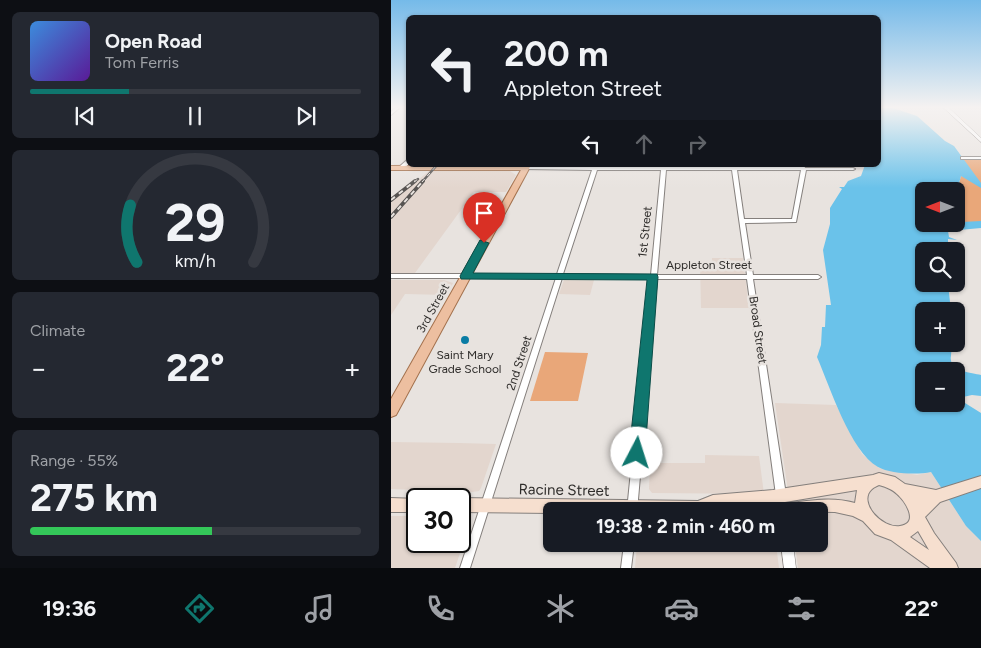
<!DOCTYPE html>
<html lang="en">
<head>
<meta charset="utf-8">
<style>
  body { margin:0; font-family:Figtree,sans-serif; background:#242831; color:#f1f3f6; height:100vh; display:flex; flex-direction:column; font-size:19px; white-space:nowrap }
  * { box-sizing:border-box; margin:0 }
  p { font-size:16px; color:#9ea1a6 }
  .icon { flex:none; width:28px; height:28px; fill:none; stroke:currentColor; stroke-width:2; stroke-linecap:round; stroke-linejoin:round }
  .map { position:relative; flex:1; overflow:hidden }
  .drawer { display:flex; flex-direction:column; gap:12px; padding:12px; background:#0d0f14; width:391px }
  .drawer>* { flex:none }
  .guide { position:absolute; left:15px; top:15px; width:475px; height:152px; border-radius:8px; box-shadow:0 1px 4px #0004; background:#171b24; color:#f1f3f6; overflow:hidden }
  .needle { width:32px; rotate:270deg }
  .fabs { position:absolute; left:524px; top:182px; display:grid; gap:10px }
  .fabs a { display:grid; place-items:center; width:50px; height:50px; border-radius:8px; background:#171b24; box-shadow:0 1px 4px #0004; font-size:25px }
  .speed { position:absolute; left:15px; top:488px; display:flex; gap:10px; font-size:25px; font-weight:700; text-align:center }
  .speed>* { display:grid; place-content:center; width:65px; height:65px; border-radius:50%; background:#171b24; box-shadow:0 1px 4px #0004; line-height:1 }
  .speed .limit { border:2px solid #111; border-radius:8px; background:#fff; color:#111 }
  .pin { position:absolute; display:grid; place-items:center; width:42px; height:42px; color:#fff; margin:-51px -21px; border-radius:50% 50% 50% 0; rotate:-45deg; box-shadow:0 0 5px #0007 }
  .pin .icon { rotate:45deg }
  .me { position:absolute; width:55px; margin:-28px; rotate:5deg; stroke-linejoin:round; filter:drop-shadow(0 0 4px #0008) }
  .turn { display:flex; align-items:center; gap:18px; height:105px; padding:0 15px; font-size:22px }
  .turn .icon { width:65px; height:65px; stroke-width:2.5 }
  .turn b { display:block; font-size:35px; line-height:42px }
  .lanes { display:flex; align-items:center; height:48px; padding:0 15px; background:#0003; justify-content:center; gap:25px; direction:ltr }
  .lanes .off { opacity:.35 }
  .big { font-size:38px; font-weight:700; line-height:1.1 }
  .drawer .tile { flex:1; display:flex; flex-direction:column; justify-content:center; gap:8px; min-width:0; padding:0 18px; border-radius:8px; background:#242831 }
  .drawer .dial { align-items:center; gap:0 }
  .dial svg { height:130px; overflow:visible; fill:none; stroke:#363941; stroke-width:7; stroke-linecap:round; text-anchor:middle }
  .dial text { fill:#f1f3f6; stroke:none }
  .song { display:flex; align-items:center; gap:15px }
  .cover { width:60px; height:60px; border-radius:8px; background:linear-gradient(135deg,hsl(210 70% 55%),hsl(270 70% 35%)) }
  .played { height:5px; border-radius:2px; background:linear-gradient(90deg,#0f766e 30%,#363941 30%) }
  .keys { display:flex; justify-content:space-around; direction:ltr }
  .heat { display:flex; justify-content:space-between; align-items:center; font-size:28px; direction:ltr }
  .charge { height:8px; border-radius:4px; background:linear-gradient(90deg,#34c759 55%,#363941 0) }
  .trip { position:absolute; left:152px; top:502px; width:285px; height:50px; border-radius:8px; background:#171b24; box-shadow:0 1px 4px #0004; font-weight:700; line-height:50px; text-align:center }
  .tabs { display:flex; height:80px; justify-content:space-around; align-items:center; background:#090b0e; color:#9ea1a6 }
  .tabs .icon { width:35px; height:35px }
  .tabs .current { color:#0f766e }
  .tabs b { font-size:22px; color:#f1f3f6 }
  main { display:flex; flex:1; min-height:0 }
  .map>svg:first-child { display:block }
  .built { fill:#e3d6ce }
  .green { fill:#e9a779 }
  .water { fill:#6ac2ea; fill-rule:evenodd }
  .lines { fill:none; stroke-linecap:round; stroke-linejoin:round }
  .minor-casing { stroke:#847f7c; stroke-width:2 }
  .tertiary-casing { stroke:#847f7c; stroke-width:1 }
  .secondary-casing { stroke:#847f7c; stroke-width:2 }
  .primary-casing { stroke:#a3714d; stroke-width:2 }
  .minor { fill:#fff; fill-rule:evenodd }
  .tertiary { fill:#fff; fill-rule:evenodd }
  .secondary { fill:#f6dfcf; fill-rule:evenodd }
  .primary { fill:#edbfa0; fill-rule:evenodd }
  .rail-far1-casing { stroke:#575452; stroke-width:2.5 }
  .rail-casing { stroke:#575452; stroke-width:4 }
  .rail-far1 { stroke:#e8e3df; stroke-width:1; stroke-dasharray:4; stroke-linecap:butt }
  .rail { stroke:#e8e3df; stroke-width:2; stroke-dasharray:5; stroke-linecap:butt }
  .route { fill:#0f766e; stroke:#0a4d48 }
  .poi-dot { fill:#097ca4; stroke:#e8e3df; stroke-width:2 }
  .labels { text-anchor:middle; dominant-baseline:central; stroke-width:5; stroke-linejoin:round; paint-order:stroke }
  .street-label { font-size:12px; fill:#2f2d2b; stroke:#e8e3df }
  .poi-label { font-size:12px; fill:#2f2d2b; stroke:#e8e3df }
  .near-street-label { font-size:15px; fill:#2f2d2b; stroke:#e8e3df }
</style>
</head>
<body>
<main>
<section class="drawer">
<div class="tile">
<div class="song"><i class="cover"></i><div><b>Open Road</b><p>Tom Ferris</p></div></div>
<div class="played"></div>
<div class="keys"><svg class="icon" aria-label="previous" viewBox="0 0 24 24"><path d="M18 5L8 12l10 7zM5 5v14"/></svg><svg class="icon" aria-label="pause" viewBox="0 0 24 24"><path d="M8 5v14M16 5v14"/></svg><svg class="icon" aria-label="next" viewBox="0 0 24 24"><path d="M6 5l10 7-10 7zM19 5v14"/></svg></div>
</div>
<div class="tile dial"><svg viewBox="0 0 100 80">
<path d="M14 69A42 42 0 1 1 86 69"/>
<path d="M14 69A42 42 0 0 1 10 34" stroke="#0f766e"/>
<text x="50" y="56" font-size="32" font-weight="700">29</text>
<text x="50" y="72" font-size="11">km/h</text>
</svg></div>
<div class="tile"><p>Climate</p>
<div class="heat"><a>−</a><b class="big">22°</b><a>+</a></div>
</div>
<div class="tile"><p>Range · 55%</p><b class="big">275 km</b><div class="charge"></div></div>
</section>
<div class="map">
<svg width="590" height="568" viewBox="0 0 590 568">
  <rect width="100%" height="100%" fill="#e8e3df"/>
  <g class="built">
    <path d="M39 170 119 171 125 175 115 192H83L24 273H0V202Z"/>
    <path d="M321 258H352L358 308H310L309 264H321Z"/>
    <path d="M0 280H53L62 283 56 295 14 294 0 315Z"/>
    <path d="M173 280H203L199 295 168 294Z"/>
    <path d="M384 403 445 405 471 454 488 468 526 475 540 472 575 526 590 541V568H407L404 544H429V511H400Z"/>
    <path d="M0 442 68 443 105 444 90 488 88 491 81 492 0 489Z"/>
    <path d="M314 455 368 456 373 494 261 493 258 489 259 463H314Z"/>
    <path d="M0 516H26V541H69V517H76L79 523 64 568H0Z"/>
    <path d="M246 544H385L388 568H244Z"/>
  </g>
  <g class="green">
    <path d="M572 159H590V223L544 224H565V194L570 176 587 181Z"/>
    <path d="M154 352 197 353 187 401H139Z"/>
  </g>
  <path class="water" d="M488 108H502L526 116 554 141 563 146 590 183V188L570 176 565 194V191H532V224L590 221V228L557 231 558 237 566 240 557 239V251H532V284L565 283 567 286 557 284 560 311H532V344H561C561 349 560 352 560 356 557 371 580 373 590 375V396L581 395 572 397 574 403 590 413V541L575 526 540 472C527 475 499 474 487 467 459 451 439 387 426 357L430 345 431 327H434L435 305H440L432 250 439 224V208L451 189 448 187H453L457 181 470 176 474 165H488ZM532 371H565V404H532Z"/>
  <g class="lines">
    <g class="minor-casing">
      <g id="minor">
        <path d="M4 108H8L0 115V112Z"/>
        <rect x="570" y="157" width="20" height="2"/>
        <path d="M16 160H18V164L12 169H8V167Z"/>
        <path d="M203 165H207V167H271V165H275V167H341V165H345L346 167H410V165H413L414 168H462L464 169 462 170H415L405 222 354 223 362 275H427L430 277 427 279H362L395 495 393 498 390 500 387 498 385 495 356 279H266L246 511H236L259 279 171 278 79 568H69L165 278H0V274H166L201 170 134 169 132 168 134 167H202ZM206 170H270L260 275 172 274ZM275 170H341L356 275H266ZM346 170H410L401 219H353Z"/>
        <path d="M233 544H243L240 568H230Z"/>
      </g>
    </g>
    <g class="tertiary-casing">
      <g id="tertiary">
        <path d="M553 108H558L590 138V142Z"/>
        <path d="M390 544H402L405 568H393Z"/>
      </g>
    </g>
    <g class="secondary-casing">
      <g id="secondary">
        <path d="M488 473 504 477 514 484 545 490 590 476V488L549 502 534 517 543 533 565 563 567 568H539L500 540 484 534 472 521 462 516 444 512 386 511 388 506 393 504C417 501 440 496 464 503L466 490 382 504 322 509 316 511H161V513L69 512 68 499 69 498 307 501 322 495 382 490 482 475ZM488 485C495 487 501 489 506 494 514 501 529 523 509 526 491 529 466 502 481 489 483 487 486 486 488 485ZM527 531 538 550 519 537Z"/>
        <path d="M0 498 27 499 26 512H0Z"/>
      </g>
    </g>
    <g class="primary-casing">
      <path id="primary" d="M132 165H140L5 415 0 417V399L130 170H0V166Z"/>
    </g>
    <use href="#minor" class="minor"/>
    <use href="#tertiary" class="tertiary"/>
    <use href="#secondary" class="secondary"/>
    <use href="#primary" class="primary"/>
    <g class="rail-far1-casing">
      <g id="rail-far1">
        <path d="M23 182 27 179"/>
        <path d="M31 182 46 165"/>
      </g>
    </g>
    <g class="rail-casing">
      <g id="rail">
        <path d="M0 200 24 181"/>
        <path d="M0 217 32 181"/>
      </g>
    </g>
    <use href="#rail-far1" class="rail-far1"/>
    <use href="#rail" class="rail"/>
  </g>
  <linearGradient id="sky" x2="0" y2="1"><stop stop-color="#75bae9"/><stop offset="0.57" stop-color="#f5f2f1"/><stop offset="1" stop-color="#f5f2f1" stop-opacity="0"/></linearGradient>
  <rect width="590" height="188" fill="url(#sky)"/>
  <path class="route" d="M89 240 98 243 82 273 266 274 267 277 254 453 252 458 246 461 240 458 238 453 256 280 70 279 69 276Z"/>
  <circle class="poi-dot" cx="74" cy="340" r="5"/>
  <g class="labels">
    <g class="street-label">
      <text transform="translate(254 232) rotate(-84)">1st Street</text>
      <text x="318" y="265">Appleton Street</text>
      <text transform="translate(42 308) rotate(-61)">3rd Street</text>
      <text transform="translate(367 330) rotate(82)">Broad Street</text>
      <text transform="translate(128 363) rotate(-72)">2nd Street</text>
    </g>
    <g class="poi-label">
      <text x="74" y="355">Saint Mary<tspan x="74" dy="14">Grade School</tspan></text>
    </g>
    <g class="near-street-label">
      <text transform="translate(173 490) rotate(1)">Racine Street</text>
    </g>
  </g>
</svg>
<div class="fabs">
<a><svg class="needle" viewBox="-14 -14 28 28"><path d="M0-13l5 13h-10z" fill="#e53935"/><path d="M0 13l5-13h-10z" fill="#9ea1a6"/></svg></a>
<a><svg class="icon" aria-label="search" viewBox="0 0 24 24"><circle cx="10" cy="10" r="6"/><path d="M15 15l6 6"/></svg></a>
<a>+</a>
<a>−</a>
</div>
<div class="speed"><div class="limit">30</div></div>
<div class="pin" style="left:93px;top:243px;background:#d93025"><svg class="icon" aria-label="arrive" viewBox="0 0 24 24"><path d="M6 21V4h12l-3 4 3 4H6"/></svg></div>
<svg class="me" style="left:246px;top:453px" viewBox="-20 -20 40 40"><circle r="19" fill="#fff"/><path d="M0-13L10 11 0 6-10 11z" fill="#0f766e"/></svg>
<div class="trip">19:38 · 2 min · 460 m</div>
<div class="guide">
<div class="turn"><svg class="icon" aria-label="left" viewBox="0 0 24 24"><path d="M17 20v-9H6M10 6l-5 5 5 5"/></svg><div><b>200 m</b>Appleton Street</div></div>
<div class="lanes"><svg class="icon" aria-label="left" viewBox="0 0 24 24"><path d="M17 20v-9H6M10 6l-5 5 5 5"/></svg><svg class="icon off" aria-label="ahead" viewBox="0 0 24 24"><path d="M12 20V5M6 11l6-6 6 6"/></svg><svg class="icon off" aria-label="right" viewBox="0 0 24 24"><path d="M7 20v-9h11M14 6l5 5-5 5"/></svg></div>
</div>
</div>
</main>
<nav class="tabs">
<b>19:36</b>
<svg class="icon current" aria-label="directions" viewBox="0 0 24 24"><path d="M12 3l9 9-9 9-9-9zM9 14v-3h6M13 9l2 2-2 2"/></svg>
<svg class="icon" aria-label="music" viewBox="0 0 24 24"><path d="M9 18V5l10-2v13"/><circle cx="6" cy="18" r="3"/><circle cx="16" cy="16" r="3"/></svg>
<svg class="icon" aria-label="phone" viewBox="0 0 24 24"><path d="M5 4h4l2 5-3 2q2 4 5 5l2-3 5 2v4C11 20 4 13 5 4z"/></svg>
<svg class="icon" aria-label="climate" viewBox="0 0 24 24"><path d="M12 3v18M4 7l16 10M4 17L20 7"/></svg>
<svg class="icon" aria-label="car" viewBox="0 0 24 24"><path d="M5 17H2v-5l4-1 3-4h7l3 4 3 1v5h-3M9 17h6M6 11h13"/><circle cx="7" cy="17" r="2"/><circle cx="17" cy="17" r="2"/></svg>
<svg class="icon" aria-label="filters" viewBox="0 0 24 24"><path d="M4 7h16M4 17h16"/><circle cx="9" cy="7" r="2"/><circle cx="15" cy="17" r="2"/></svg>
<b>22°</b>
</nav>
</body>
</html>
